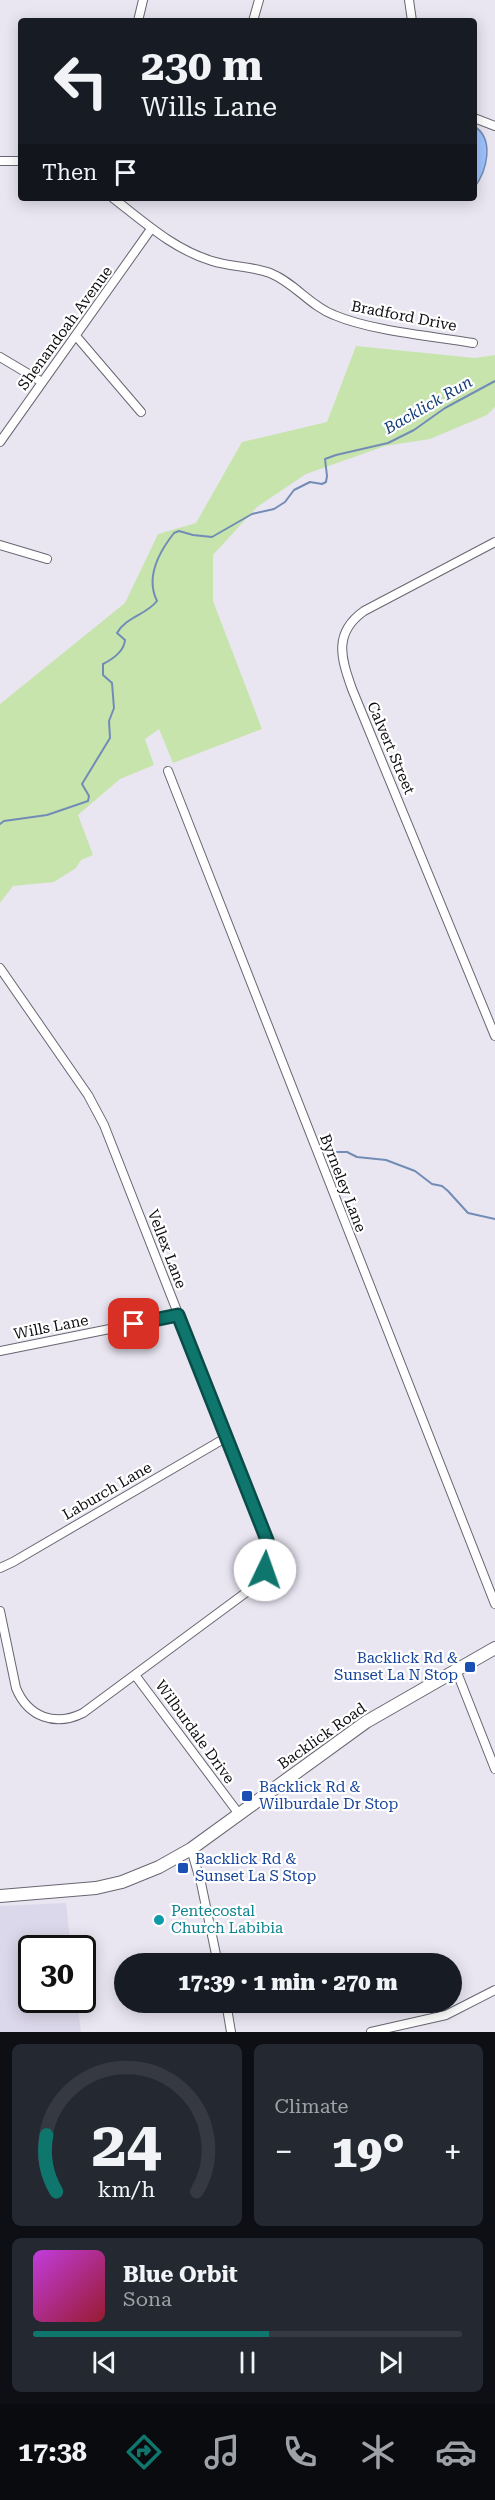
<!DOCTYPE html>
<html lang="en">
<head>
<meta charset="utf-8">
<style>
  body { margin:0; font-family:"Roboto Serif",serif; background:#242831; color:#f1f3f6; height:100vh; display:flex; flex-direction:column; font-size:22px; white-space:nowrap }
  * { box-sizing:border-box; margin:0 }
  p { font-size:20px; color:#9ea1a6 }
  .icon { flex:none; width:33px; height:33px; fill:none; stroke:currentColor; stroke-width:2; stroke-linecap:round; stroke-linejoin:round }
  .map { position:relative; height:2032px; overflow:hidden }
  .drawer { display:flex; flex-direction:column; gap:12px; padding:12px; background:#0d0f14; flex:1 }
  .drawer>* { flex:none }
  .hud { position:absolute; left:18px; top:18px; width:459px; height:183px; border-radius:6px; box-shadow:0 3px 15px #0003; background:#171b24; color:#f1f3f6; overflow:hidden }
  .speed { position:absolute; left:18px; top:1935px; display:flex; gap:12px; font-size:30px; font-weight:700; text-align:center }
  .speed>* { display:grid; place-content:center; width:78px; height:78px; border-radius:50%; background:#171b24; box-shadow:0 3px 15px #0003; line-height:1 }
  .speed .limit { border:3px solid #111; border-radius:9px; background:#fff; color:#111 }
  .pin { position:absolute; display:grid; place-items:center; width:51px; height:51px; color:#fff; margin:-26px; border-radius:12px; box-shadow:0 3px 9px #0006 }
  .me { position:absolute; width:66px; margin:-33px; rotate:3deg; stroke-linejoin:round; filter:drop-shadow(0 0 4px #0008) }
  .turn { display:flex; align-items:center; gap:21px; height:126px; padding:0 24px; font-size:27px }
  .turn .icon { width:78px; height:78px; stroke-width:2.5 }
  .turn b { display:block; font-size:42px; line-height:51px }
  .then { display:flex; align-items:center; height:57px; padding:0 24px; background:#0003; gap:12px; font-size:22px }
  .big { font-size:45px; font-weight:800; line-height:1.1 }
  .drawer .tile { flex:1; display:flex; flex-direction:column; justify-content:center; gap:9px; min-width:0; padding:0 21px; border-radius:9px; background:#242831 }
  .drawer .dial { align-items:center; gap:0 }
  .dial svg { height:156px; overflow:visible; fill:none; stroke:#363941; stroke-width:7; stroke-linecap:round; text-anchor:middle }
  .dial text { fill:#f1f3f6; stroke:none }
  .song { display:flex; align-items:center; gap:18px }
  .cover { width:72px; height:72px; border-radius:9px; background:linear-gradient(135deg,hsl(290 70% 55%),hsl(350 70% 35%)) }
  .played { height:6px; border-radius:3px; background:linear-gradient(90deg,#0f766e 55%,#363941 55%) }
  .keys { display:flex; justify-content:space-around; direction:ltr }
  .heat { display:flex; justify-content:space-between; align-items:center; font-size:33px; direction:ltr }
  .drawer .tiles { flex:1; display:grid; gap:12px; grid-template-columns:1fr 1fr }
  .tile:last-child { grid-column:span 2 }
  .trip { position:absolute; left:114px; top:1953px; width:348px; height:60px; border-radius:30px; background:#171b24; box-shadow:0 3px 15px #0003; font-weight:800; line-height:60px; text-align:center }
  .dock { display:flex; height:96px; justify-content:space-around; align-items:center; background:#090b0e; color:#9ea1a6 }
  .dock .icon { width:42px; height:42px }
  .dock .selected { color:#0f766e }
  .dock b { font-size:27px; color:#f1f3f6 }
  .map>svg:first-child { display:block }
  .built { fill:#dcd8eb }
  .green { fill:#c7e4ad }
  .water { fill:#9dc3fd; stroke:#728cb6; stroke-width:1.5 }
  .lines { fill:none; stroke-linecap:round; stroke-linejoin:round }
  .stream { stroke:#728cb6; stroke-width:2 }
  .minor-casing { stroke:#686670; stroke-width:10 }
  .primary-casing { stroke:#686670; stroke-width:14 }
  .minor { stroke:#fff; stroke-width:8 }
  .primary { stroke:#fff; stroke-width:12 }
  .route-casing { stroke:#0a4d48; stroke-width:15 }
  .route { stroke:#0f766e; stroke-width:10 }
  .transit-dot { fill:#1a4fb4; stroke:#fff; stroke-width:2 }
  .culture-dot { fill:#0f9aa8; stroke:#fff; stroke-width:2 }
  .labels { text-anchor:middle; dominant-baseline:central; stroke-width:4.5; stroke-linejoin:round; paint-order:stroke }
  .street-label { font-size:15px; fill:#0d0c10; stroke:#fff }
  .transit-label { font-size:15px; fill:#164399; stroke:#fff; text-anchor:start }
  .culture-label { font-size:15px; fill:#0d838f; stroke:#fff; text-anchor:start }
  .water-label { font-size:16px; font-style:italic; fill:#123d7b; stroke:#fff }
</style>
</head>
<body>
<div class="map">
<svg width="495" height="2032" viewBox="0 0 495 2032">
  <rect width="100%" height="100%" fill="#e9e6f2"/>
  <path class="built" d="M66 1903 71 1948H32V2000H77L81 2032H0V1906Z"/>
  <path class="green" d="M356 346 475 358 495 355V407L487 415 430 439 385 446 306 474 257 507 213 555V601L262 729 173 763 159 729 145 739 154 765 120 779 78 815 93 855 81 860 76 868 54 882 13 886 0 903V704L125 603 158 534 196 523 242 442 327 422Z"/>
  <path class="water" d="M474 126C495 139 487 171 474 188Z"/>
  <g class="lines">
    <g class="stream">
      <path d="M0 824 4 821 47 815 88 801 89 796 82 784 110 738 109 721 114 708 112 683 103 675V664C113 659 124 652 125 640L117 633C126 617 146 615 157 601 145 577 159 552 174 533L179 531 193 535 212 537 252 514 274 509 285 502 294 490 310 482 322 484 326 482 327 476 325 459 336 455 388 443 414 430 445 408 495 381"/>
      <path d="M335 1152H347L357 1157 386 1160 415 1171 432 1184 442 1186 448 1191 468 1213 495 1219"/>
    </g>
    <g class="minor-casing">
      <g id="minor">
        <path d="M409 0 412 21"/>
        <path d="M138 21 143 0"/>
        <path d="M253 21 259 0"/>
        <path d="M474 118 495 126"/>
        <path d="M0 161H21"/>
        <path d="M113 198C144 222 173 249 212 261 231 267 251 266 270 273 295 283 310 306 334 315 372 331 431 336 473 343"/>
        <path d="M76 336 141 412"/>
        <path d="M0 357 42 382"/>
        <path d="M0 442 151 229"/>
        <path d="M495 542 364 611C333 633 341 658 352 689L495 1036"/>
        <path d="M0 545 47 559"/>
        <path d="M168 771 495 1604"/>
        <path d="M0 968 88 1095 104 1125 267 1540C270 1562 265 1577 248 1591L83 1713C55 1727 28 1717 16 1688L0 1611"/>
        <path d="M0 1351 179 1315"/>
        <path d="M0 1568 13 1562 227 1437"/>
        <path d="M456 1670 495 1769"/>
        <path d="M135 1675 239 1814"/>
        <path d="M191 1849 201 1883 218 1964"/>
        <path d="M226 2002 231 2032"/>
        <path d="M371 2032 446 2015 495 1990"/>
      </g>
    </g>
    <g class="primary-casing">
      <path id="primary" d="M0 1896 96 1888 122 1882 159 1867 191 1849 366 1722 495 1648"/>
    </g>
    <use href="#minor" class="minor"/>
    <use href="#primary" class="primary"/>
  </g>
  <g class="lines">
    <g class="route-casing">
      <path id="route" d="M134 1324 178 1315 267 1540 269 1552 265 1570"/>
    </g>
    <use href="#route" class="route"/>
  </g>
  <g class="transit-dot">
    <rect x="464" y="1661" width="12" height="12" rx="3"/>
    <rect x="241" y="1790" width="12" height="12" rx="3"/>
    <rect x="177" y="1862" width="12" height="12" rx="3"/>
  </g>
  <circle class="culture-dot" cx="159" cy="1920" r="6"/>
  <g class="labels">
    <g class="street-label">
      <text transform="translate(404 316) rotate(11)">Bradford Drive</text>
      <text transform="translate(65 328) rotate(-54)">Shenandoah Avenue</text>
      <text transform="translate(391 748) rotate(67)">Calvert Street</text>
      <text transform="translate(343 1183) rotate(69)">Byrneley Lane</text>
      <text transform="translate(167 1249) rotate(69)">Vellex Lane</text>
      <text transform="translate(51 1327) rotate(-11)">Wills Lane</text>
      <text transform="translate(107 1491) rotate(-30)">Laburch Lane</text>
      <text transform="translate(195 1732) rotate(54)">Wilburdale Drive</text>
      <text transform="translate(322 1736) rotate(-35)">Backlick Road</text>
    </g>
    <g class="transit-label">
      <text x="458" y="1658" text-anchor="end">Backlick Rd &amp;<tspan x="458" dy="17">Sunset La N Stop</tspan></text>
      <text x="259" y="1787">Backlick Rd &amp;<tspan x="259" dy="17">Wilburdale Dr Stop</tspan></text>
      <text x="195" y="1859">Backlick Rd &amp;<tspan x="195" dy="17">Sunset La S Stop</tspan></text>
    </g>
    <g class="culture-label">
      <text x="171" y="1911">Pentecostal<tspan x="171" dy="17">Church Labibia</tspan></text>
    </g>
    <g class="water-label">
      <text transform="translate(428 405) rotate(-30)">Backlick Run</text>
    </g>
  </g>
</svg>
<div class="speed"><div class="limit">30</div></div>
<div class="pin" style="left:134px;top:1324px;background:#d93025"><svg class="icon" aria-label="arrive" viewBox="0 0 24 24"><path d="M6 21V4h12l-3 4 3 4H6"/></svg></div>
<svg class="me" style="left:265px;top:1570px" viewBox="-20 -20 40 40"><circle r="19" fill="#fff"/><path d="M0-13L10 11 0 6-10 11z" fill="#0f766e"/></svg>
<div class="trip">17:39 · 1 min · 270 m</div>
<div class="hud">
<div class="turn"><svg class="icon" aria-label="left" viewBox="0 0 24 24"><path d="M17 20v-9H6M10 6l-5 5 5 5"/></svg><div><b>230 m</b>Wills Lane</div></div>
<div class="then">Then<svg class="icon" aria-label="arrive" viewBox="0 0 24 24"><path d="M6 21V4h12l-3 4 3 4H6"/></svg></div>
</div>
</div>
<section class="drawer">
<div class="tiles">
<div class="tile dial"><svg viewBox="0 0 100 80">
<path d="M14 69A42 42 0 1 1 86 69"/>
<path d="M14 69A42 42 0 0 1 9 40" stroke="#0f766e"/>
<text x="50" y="56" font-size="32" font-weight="700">24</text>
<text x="50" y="72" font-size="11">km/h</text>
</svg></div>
<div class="tile"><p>Climate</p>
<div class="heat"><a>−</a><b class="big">19°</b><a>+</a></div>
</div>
<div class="tile">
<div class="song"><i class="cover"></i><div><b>Blue Orbit</b><p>Sona</p></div></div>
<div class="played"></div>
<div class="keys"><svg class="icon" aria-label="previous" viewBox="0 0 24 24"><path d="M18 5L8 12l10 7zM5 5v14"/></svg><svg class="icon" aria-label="pause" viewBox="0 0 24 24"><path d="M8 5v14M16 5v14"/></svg><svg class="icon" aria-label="next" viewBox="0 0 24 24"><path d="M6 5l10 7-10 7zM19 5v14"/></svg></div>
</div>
</div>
</section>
<nav class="dock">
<b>17:38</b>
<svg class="icon selected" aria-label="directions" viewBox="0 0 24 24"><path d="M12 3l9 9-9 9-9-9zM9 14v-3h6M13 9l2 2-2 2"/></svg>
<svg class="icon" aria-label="music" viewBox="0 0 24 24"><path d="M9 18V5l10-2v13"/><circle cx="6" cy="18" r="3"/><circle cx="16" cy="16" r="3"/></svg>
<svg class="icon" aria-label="phone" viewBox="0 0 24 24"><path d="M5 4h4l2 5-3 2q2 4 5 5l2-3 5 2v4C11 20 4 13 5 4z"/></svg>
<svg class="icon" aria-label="climate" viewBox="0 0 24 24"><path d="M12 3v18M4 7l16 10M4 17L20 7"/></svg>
<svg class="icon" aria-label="car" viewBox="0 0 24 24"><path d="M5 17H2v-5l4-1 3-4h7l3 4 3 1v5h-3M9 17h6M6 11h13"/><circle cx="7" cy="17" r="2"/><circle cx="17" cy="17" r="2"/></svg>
</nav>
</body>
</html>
